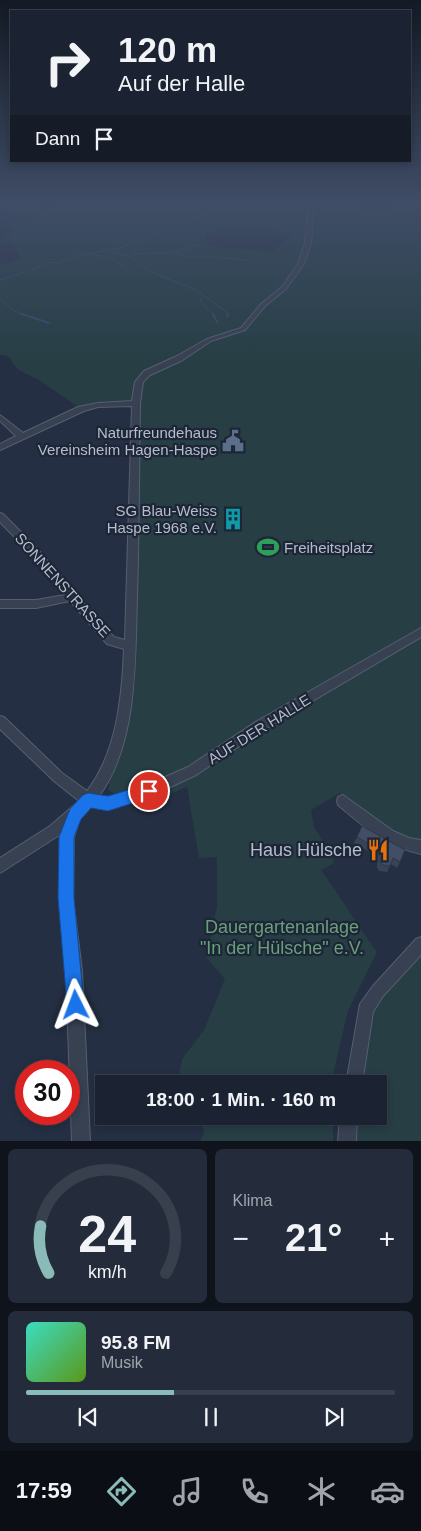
<!DOCTYPE html>
<html lang="de">
<head>
<meta charset="utf-8">
<style>
  body { margin:0; font-family:Helvetica,sans-serif; background:#242b3a; color:#f1f3f6; height:100vh; display:flex; flex-direction:column; font-size:19px; white-space:nowrap }
  * { box-sizing:border-box; margin:0 }
  p { font-size:16px; color:#a0a4ac }
  .icon { flex:none; width:28px; height:28px; fill:none; stroke:currentColor; stroke-width:2; stroke-linecap:round; stroke-linejoin:round }
  .map { position:relative; height:1141px; overflow:hidden }
  .side { display:flex; flex-direction:column; gap:8px; padding:8px; background:#0f131c; flex:1 }
  .side>* { flex:none }
  .top-card { position:absolute; left:10px; top:10px; width:401px; height:152px; border-radius:0px; box-shadow:0 2px 8px #0003,0 0 0 1px #39404d; background:#1b2332; color:#f1f3f6; overflow:hidden }
  .speed { position:absolute; left:15px; top:1060px; display:flex; gap:10px; font-size:25px; font-weight:700; text-align:center }
  .speed>* { display:grid; place-content:center; width:65px; height:65px; border-radius:50%; background:#1b2332; box-shadow:0 2px 8px #0003,0 0 0 1px #39404d; line-height:1 }
  .speed .limit { border:8px solid #d22; background:#fff; color:#111 }
  .pin { position:absolute; display:grid; place-items:center; width:42px; height:42px; color:#fff; margin:-21px; border:2px solid #fff; border-radius:50%; box-shadow:0 1px 5px #0007 }
  .me { position:absolute; width:55px; margin:-28px; rotate:357deg; stroke-linejoin:round; filter:drop-shadow(0 0 4px #0008) }
  .turn { display:flex; align-items:center; gap:18px; height:105px; padding:0 25px; font-size:22px }
  .turn .icon { width:65px; height:65px; stroke-width:2.5 }
  .turn b { display:block; font-size:35px; line-height:42px }
  .then { display:flex; align-items:center; height:48px; padding:0 25px; background:#0003; gap:10px; font-size:19px }
  .big { font-size:38px; font-weight:700; line-height:1.1 }
  .side .tile { flex:1; display:flex; flex-direction:column; justify-content:center; gap:8px; min-width:0; padding:0 18px; border-radius:8px; background:#242b3a }
  .side .dial { align-items:center; gap:0 }
  .dial svg { height:130px; overflow:visible; fill:none; stroke:#39404d; stroke-width:7; stroke-linecap:round; text-anchor:middle }
  .dial text { fill:#f1f3f6; stroke:none }
  .song { display:flex; align-items:center; gap:15px }
  .cover { width:60px; height:60px; border-radius:8px; background:linear-gradient(135deg,hsl(170 70% 55%),hsl(90 70% 35%)) }
  .played { height:5px; border-radius:2px; background:linear-gradient(90deg,#8bbbb9 40%,#39404d 40%) }
  .keys { display:flex; justify-content:space-around; direction:ltr }
  .heat { display:flex; justify-content:space-between; align-items:center; font-size:28px; direction:ltr }
  .side .tiles { flex:1; display:grid; gap:8px; grid-template-columns:1fr 1fr }
  .tile:last-child { grid-column:span 2 }
  .trip { position:absolute; left:95px; top:1075px; width:292px; height:50px; border-radius:0px; background:#1b2332; box-shadow:0 2px 8px #0003,0 0 0 1px #39404d; font-weight:700; line-height:50px; text-align:center }
  .tabs { display:flex; height:80px; justify-content:space-around; align-items:center; background:#0b0e14; color:#a0a4ac }
  .tabs .icon { width:35px; height:35px }
  .tabs .current { color:#8bbbb9 }
  .tabs b { font-size:22px; color:#f1f3f6 }
  .map>svg:first-child { display:block }
  .green { fill:#263e44; fill-rule:evenodd }
  .lines { fill:none; stroke-linecap:round; stroke-linejoin:round }
  .stream-far1 { stroke:#36496b; stroke-width:1 }
  .stream { stroke:#36496b; stroke-width:2 }
  .minor-casing { stroke:#565f6f; stroke-width:2 }
  .minor { fill:#384152; fill-rule:evenodd }
  .wall { fill:#394357 }
  .shaded-wall { fill:#2e3747 }
  .building { fill:#424e65; stroke:#2e3747 }
  .route { fill:#1a73e8; stroke:#114b97 }
  .labels { text-anchor:middle; dominant-baseline:central; stroke-width:4.5; stroke-linejoin:round; paint-order:stroke }
  .poi-label { font-size:15px; fill:#b5bccc; stroke:#1d2637; text-anchor:end }
  .street-label { font-size:15px; fill:#b5bccc; stroke:#1d2637 }
  .near-poi-label { font-size:18px; fill:#b5bccc; stroke:#1d2637; text-anchor:end }
  .near-park-label { font-size:18px; fill:#6a9f7a; stroke:#1d2637 }
</style>
</head>
<body>
<div class="map">
<svg width="421" height="1141" viewBox="0 0 421 1141">
  <rect width="100%" height="100%" fill="#242f43"/>
  <g class="green">
    <path d="M0 204H26L43 210 21 217Z"/>
    <path d="M62 204H308L310 207H311L309 204H340L385 214 404 204H421V842C387 832 367 815 340 793L311 810 314 827 329 850 334 863 321 870C341 897 357 925 377 952L348 1011 334 1070 333 1084H179L178 1082 182 1059 204 1030 225 979 206 957 217 906V857L199 858 187 787 146 804H120L118 796 108 790 135 684 136 403 98 405 81 409 39 380 17 369 8 356 0 355V265L21 259 13 242 0 244V242L13 232 12 221 42 213ZM239 225 292 234 272 252 209 246 205 235 219 229 229 231Z"/>
    <path d="M421 951V1141H354V1116H379V1084H359L368 1010Z"/>
    <path d="M201 1116H333V1141H200L204 1134Z"/>
  </g>
  <g class="lines">
    <g class="stream-far1">
      <path d="M396 209 421 211"/>
      <path d="M110 252 131 257 138 254 172 252 188 257H219L250 261"/>
      <path d="M176 252 200 244"/>
      <path d="M92 254 116 260 129 272"/>
      <path d="M133 258 151 272 196 290 228 313 227 315"/>
      <path d="M0 280 35 269 45 262 58 263 76 256 120 248 217 210"/>
      <path d="M202 297 200 301C203 308 210 309 214 315"/>
      <path d="M0 299 15 311 24 315"/>
    </g>
    <g class="stream">
      <path d="M22 314 49 323"/>
      <path d="M213 314 217 322"/>
      <path d="M227 316 228 314"/>
    </g>
    <g class="minor-casing">
      <g id="minor">
        <path d="M320 204H337L314 208 311 243 304 264 286 289 265 306 245 330 211 341 181 361 150 375 143 382 140 403C139 468 139 532 137 597 135 660 138 743 99 796L108 798 147 785 188 767 257 721 421 628V637L265 729 196 775 149 797 108 810 91 807 80 819 74 837 73 898 82 971 90 1141H72L66 971 59 898 61 834 0 873V858L50 826 79 801 54 781 0 729V716L4 717 62 773 87 791C117 752 122 697 124 649L107 644 70 601 36 608H0V600H36L65 595 28 551 0 522V513L3 514 34 545 105 628 114 637 125 640 132 406 98 407 84 411 0 450V444L16 436 0 421V415L23 433 78 407 98 403 132 401 135 382 144 371 175 357 207 339 241 328 261 304 282 287 298 264 305 243 308 207Z"/>
        <path d="M343 795 393 831 409 838 421 840V854C387 847 364 827 338 805L337 801 338 797Z"/>
        <path d="M421 937V955L383 996 373 1012 362 1084H346L360 1004 373 986 416 939Z"/>
        <path d="M340 1116H357L356 1141H338Z"/>
      </g>
    </g>
    <use href="#minor" class="minor"/>
  </g>
  <g class="wall">
    <path d="M240 515 233 525 225 523 226 517Z"/>
    <path d="M362 826 400 862 397 868 391 864 387 872 379 871 377 868V856L354 843Z"/>
  </g>
  <path class="shaded-wall" d="M240 509V515L233 525V520Z"/>
  <g class="building">
    <path d="M233 507 240 509 233 520 226 517Z"/>
    <path d="M362 826 405 850 400 862 393 858 390 866 383 865 380 862V850L357 837Z"/>
  </g>
  <linearGradient id="sky" x2="0" y2="1"><stop stop-color="#141a25"/><stop offset="0.56" stop-color="#3f4d66"/><stop offset="1" stop-color="#3f4d66" stop-opacity="0"/></linearGradient>
  <rect width="421" height="364" fill="url(#sky)"/>
  <path class="route" d="M149 784 154 786 156 791 154 796 108 811 91 808 81 819 74 837V898L84 1005 82 1011 76 1014 69 1011 67 1005 58 898 59 837 70 809 83 795 88 793 108 796Z"/>
  <defs>
    <g id="civic-bare" transform="scale(1.725)"><path d="M-.6-6.5H3V-4.5H.6V-3L4-1V1h2V6H-6V1h2V-1L-.6-3ZM-1.2 2.5V6h2.4V2.5Z" fill="#5c6f8a" stroke="#1d2637" stroke-width="2.5" paint-order="stroke"/></g>
    <g id="building-bare" transform="scale(1.725)"><path d="M-4-6H4V6H1V3H-1V6H-4ZM-2.5-4.3h1.7v1.8h-1.7ZM.8-4.3h1.7v1.8H.8ZM-2.5-1h1.7V.8h-1.7ZM.8-1h1.7V.8H.8Z" fill="#0f9aa8" stroke="#1d2637" stroke-width="2.5" paint-order="stroke"/></g>
    <g id="stadium-bare" transform="scale(1.725)"><path d="M0-5a6.5 5 0 1 0 0 10a6.5 5 0 1 0 0-10ZM-3.5-1.8h7v3.6h-7Z" fill="#2e9e5b" stroke="#1d2637" stroke-width="2.5" paint-order="stroke"/></g>
    <g id="restaurant-bare" transform="scale(1.725)"><path d="M-5-6h1v4h1v-4h1v4h1v-4h1v5L-1.5 .5V6h-2V.5L-5-1ZM5-6V6H3V1.5H1.5Q1.5-4 5-6Z" fill="#e8710a" stroke="#1d2637" stroke-width="2.5" paint-order="stroke"/></g>
  </defs>
  <g fill-rule="evenodd">
    <use href="#civic-bare" x="233" y="441"/>
    <use href="#building-bare" x="233" y="519"/>
    <use href="#stadium-bare" x="268" y="547"/>
    <use href="#restaurant-bare" x="378" y="850"/>
  </g>
  <g class="labels">
    <g class="poi-label">
      <text x="217" y="432">Naturfreundehaus<tspan x="217" dy="17">Vereinsheim Hagen-Haspe</tspan></text>
      <text x="217" y="510">SG Blau-Weiss<tspan x="217" dy="17">Haspe 1968 e.V.</tspan></text>
      <text x="284" y="547" text-anchor="start">Freiheitsplatz</text>
    </g>
    <g class="street-label">
      <text transform="translate(63 585) rotate(48)">SONNENSTRASSE</text>
      <text transform="translate(259 729) rotate(-32)">AUF DER HALLE</text>
    </g>
    <g class="near-poi-label">
      <text x="362" y="850">Haus Hülsche</text>
    </g>
    <g class="near-park-label">
      <text x="282" y="927">Dauergartenanlage<tspan x="282" dy="21">"In der Hülsche" e.V.</tspan></text>
    </g>
  </g>
</svg>
<div class="speed"><div class="limit">30</div></div>
<div class="pin" style="left:149px;top:791px;background:#d93025"><svg class="icon" aria-label="arrive" viewBox="0 0 24 24"><path d="M6 21V4h12l-3 4 3 4H6"/></svg></div>
<svg class="me" style="left:76px;top:1005px" viewBox="-20 -20 40 40"><path d="M0-17L14 15 0 8-14 15z" fill="#1a73e8" stroke="#fff" stroke-width="4"/></svg>
<div class="trip">18:00 · 1 Min. · 160 m</div>
<div class="top-card">
<div class="turn"><svg class="icon" aria-label="right" viewBox="0 0 24 24"><path d="M7 20v-9h11M14 6l5 5-5 5"/></svg><div><b>120 m</b>Auf der Halle</div></div>
<div class="then">Dann<svg class="icon" aria-label="arrive" viewBox="0 0 24 24"><path d="M6 21V4h12l-3 4 3 4H6"/></svg></div>
</div>
</div>
<section class="side">
<div class="tiles">
<div class="tile dial"><svg viewBox="0 0 100 80">
<path d="M14 69A42 42 0 1 1 86 69"/>
<path d="M14 69A42 42 0 0 1 9 40" stroke="#8bbbb9"/>
<text x="50" y="56" font-size="32" font-weight="700">24</text>
<text x="50" y="72" font-size="11">km/h</text>
</svg></div>
<div class="tile"><p>Klima</p>
<div class="heat"><a>−</a><b class="big">21°</b><a>+</a></div>
</div>
<div class="tile">
<div class="song"><i class="cover"></i><div><b>95.8 FM</b><p>Musik</p></div></div>
<div class="played"></div>
<div class="keys"><svg class="icon" aria-label="previous" viewBox="0 0 24 24"><path d="M18 5L8 12l10 7zM5 5v14"/></svg><svg class="icon" aria-label="pause" viewBox="0 0 24 24"><path d="M8 5v14M16 5v14"/></svg><svg class="icon" aria-label="next" viewBox="0 0 24 24"><path d="M6 5l10 7-10 7zM19 5v14"/></svg></div>
</div>
</div>
</section>
<nav class="tabs">
<b>17:59</b>
<svg class="icon current" aria-label="directions" viewBox="0 0 24 24"><path d="M12 3l9 9-9 9-9-9zM9 14v-3h6M13 9l2 2-2 2"/></svg>
<svg class="icon" aria-label="music" viewBox="0 0 24 24"><path d="M9 18V5l10-2v13"/><circle cx="6" cy="18" r="3"/><circle cx="16" cy="16" r="3"/></svg>
<svg class="icon" aria-label="phone" viewBox="0 0 24 24"><path d="M5 4h4l2 5-3 2q2 4 5 5l2-3 5 2v4C11 20 4 13 5 4z"/></svg>
<svg class="icon" aria-label="climate" viewBox="0 0 24 24"><path d="M12 3v18M4 7l16 10M4 17L20 7"/></svg>
<svg class="icon" aria-label="car" viewBox="0 0 24 24"><path d="M5 17H2v-5l4-1 3-4h7l3 4 3 1v5h-3M9 17h6M6 11h13"/><circle cx="7" cy="17" r="2"/><circle cx="17" cy="17" r="2"/></svg>
</nav>
</body>
</html>
